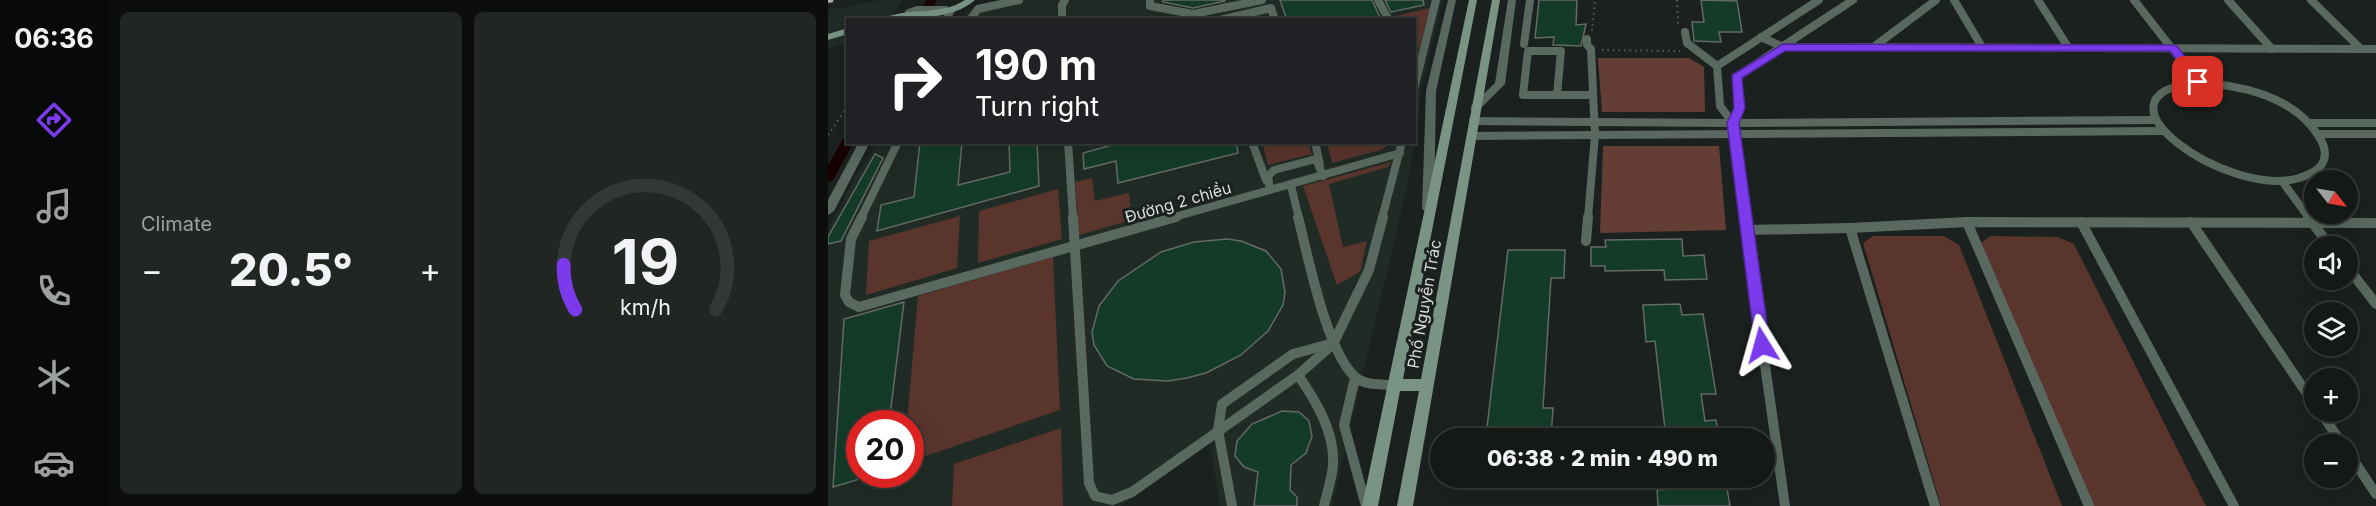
<!DOCTYPE html>
<html lang="en">
<head>
<meta charset="utf-8">
<style>
  body { margin:0; font-family:Inter,sans-serif; background:#212623; color:#f1f3f6; height:100vh; display:flex; flex-direction:column; font-size:22px; white-space:nowrap }
  * { box-sizing:border-box; margin:0 }
  p { font-size:20px; color:#9da0a1 }
  .icon { flex:none; width:33px; height:33px; fill:none; stroke:currentColor; stroke-width:2; stroke-linecap:round; stroke-linejoin:round }
  .map { position:relative; flex:1; overflow:hidden }
  .panel { display:flex; flex-direction:column; gap:12px; padding:12px; background:#0b0e0c; width:720px }
  .panel>* { flex:none }
  .top-card { position:absolute; left:18px; top:18px; width:570px; height:126px; border-radius:0px; box-shadow:0 6px 24px #0002,0 0 0 2px #333835; background:#202124; color:#fff; overflow:hidden }
  .needle { width:39px; rotate:121deg }
  .tools { position:absolute; left:1476px; top:170px; display:grid; gap:12px }
  .tools a { display:grid; place-items:center; width:54px; height:54px; border-radius:50%; background:#141916; box-shadow:0 6px 24px #0002,0 0 0 2px #333835; font-size:30px }
  .speed { position:absolute; left:18px; top:410px; display:flex; gap:12px; font-size:30px; font-weight:700; text-align:center }
  .speed>* { display:grid; place-content:center; width:78px; height:78px; border-radius:50%; background:#141916; box-shadow:0 6px 24px #0002,0 0 0 2px #333835; line-height:1 }
  .speed .limit { border:9px solid #d22; background:#fff; color:#111 }
  .pin { position:absolute; display:grid; place-items:center; width:51px; height:51px; color:#fff; margin:-26px; border-radius:12px; box-shadow:0 3px 9px #0006 }
  .me { position:absolute; width:66px; margin:-33px; rotate:352deg; stroke-linejoin:round; filter:drop-shadow(0 0 4px #0008) }
  .turn { display:flex; align-items:center; gap:21px; height:126px; padding:0 30px; font-size:27px }
  .turn .icon { width:78px; height:78px; stroke-width:2.5 }
  .turn b { display:block; font-size:42px; line-height:51px }
  .big { font-size:45px; font-weight:800; line-height:1.1 }
  .panel .widget { flex:1; display:flex; flex-direction:column; justify-content:center; gap:9px; min-width:0; padding:0 21px; border-radius:9px; background:#212623 }
  .panel .dial { align-items:center; gap:0 }
  .dial svg { height:156px; overflow:visible; fill:none; stroke:#333835; stroke-width:7; stroke-linecap:round; text-anchor:middle }
  .dial text { fill:#f1f3f6; stroke:none }
  .heat { display:flex; justify-content:space-between; align-items:center; font-size:33px; direction:ltr }
  .panel .tiles { flex:1; display:grid; gap:12px; grid-template-columns:repeat(2,1fr) }
  .trip { position:absolute; left:602px; top:428px; width:345px; height:60px; border-radius:30px; background:#141916; box-shadow:0 6px 24px #0002,0 0 0 2px #333835; font-weight:800; line-height:60px; text-align:center }
  main { display:flex; flex:1; min-height:0 }
  .tab-bar { display:flex; flex-direction:column; width:108px; justify-content:space-around; align-items:center; background:#080a09; color:#9da0a1 }
  .tab-bar .icon { width:42px; height:42px }
  .tab-bar .active { color:#7c3aed }
  .tab-bar b { font-size:27px; color:#f1f3f6 }
  .map>svg:first-child { display:block }
  .built { fill:#202b25; fill-rule:evenodd }
  .green { fill:#59352c }
  .forest { fill:#643e34 }
  .lines { fill:none; stroke-linecap:round; stroke-linejoin:round }
  .canal { fill:#170000; fill-rule:evenodd }
  .building { fill:#143b28; stroke:#646a66; stroke-width:1.5 }
  .path { stroke:#5b605e; stroke-width:2; stroke-dasharray:1.5 4; stroke-linecap:butt }
  .lane-far1 { stroke:#59695f; stroke-width:8 }
  .lane { stroke:#59695f; stroke-width:10 }
  .street { fill:#59695f; fill-rule:evenodd }
  .secondary { fill:#799484; fill-rule:evenodd }
  .rail { stroke:#afb2b0; stroke-width:4; stroke-dasharray:8 4; stroke-linecap:butt }
  .route { fill:#7c3aed; stroke:#51269a; stroke-width:1.5 }
  .labels { text-anchor:middle; dominant-baseline:central; stroke-width:6; stroke-linejoin:round; paint-order:stroke }
  .street-label { font-size:16px; fill:#dadddb; stroke:#1b211e }
</style>
</head>
<body>
<main>
<nav class="tab-bar">
<b>06:36</b>
<svg class="icon active" aria-label="directions" viewBox="0 0 24 24"><path d="M12 3l9 9-9 9-9-9zM9 14v-3h6M13 9l2 2-2 2"/></svg>
<svg class="icon" aria-label="music" viewBox="0 0 24 24"><path d="M9 18V5l10-2v13"/><circle cx="6" cy="18" r="3"/><circle cx="16" cy="16" r="3"/></svg>
<svg class="icon" aria-label="phone" viewBox="0 0 24 24"><path d="M5 4h4l2 5-3 2q2 4 5 5l2-3 5 2v4C11 20 4 13 5 4z"/></svg>
<svg class="icon" aria-label="climate" viewBox="0 0 24 24"><path d="M12 3v18M4 7l16 10M4 17L20 7"/></svg>
<svg class="icon" aria-label="car" viewBox="0 0 24 24"><path d="M5 17H2v-5l4-1 3-4h7l3 4 3 1v5h-3M9 17h6M6 11h13"/><circle cx="7" cy="17" r="2"/><circle cx="17" cy="17" r="2"/></svg>
</nav>
<section class="panel">
<div class="tiles">
<div class="widget"><p>Climate</p>
<div class="heat"><a>−</a><b class="big">20.5°</b><a>+</a></div>
</div>
<div class="widget dial"><svg viewBox="0 0 100 80">
<path d="M14 69A42 42 0 1 1 86 69"/>
<path d="M14 69A42 42 0 0 1 8 46" stroke="#7c3aed"/>
<text x="50" y="56" font-size="32" font-weight="700">19</text>
<text x="50" y="72" font-size="11">km/h</text>
</svg></div>
</div>
</section>
<div class="map">
<svg width="1548" height="506" viewBox="0 0 1548 506">
  <rect width="100%" height="100%" fill="#1b211e"/>
  <g class="built">
    <path d="M52 0H76L60 19 20 20 19 43 0 49V10Z"/>
    <path d="M175 0H615L594 88 587 141 586 20H130L146 6Z"/>
    <path d="M49 143H586L581 178 504 506H392L382 444 293 506H0V230L27 177ZM32 423H82V474H32Z"/>
  </g>
  <g class="green">
    <path d="M602 8 590 53 587 55 586 20 565 19 564 17Z"/>
    <path d="M442 143H480L484 154 440 165 435 144Z"/>
    <path d="M499 143V142L565 143 552 150 504 163Z"/>
    <path d="M563 162 560 167 501 184 515 247 539 241 532 272 509 285 475 186Z"/>
    <path d="M264 178 267 201 301 193 304 220 251 235 247 182Z"/>
    <path d="M230 189 234 239 150 263 151 211Z"/>
    <path d="M132 216 129 268 38 295 41 241Z"/>
    <path d="M1045 236H1116L1131 245 1234 506H1113L1035 243Z"/>
    <path d="M1162 236 1230 237 1246 244 1378 506H1263L1153 243Z"/>
    <path d="M225 257 232 410 83 461 82 423H79L90 296Z"/>
    <path d="M233 428 235 506H124L126 464Z"/>
  </g>
  <g class="forest">
    <path d="M770 58H861L876 67 877 112H774Z"/>
    <path d="M775 146H891L898 230 772 233Z"/>
  </g>
  <g class="lines">
    <g class="canal">
      <path d="M99 0H109L96 20H85Z"/>
      <path d="M20 138V142H26L5 180 0 182V165L15 139Z"/>
    </g>
  </g>
  <g class="building">
    <path d="M335 0H397V1L365 8 335 2Z"/>
    <path d="M452 0H544L553 20H459Z"/>
    <path d="M557 0H595L596 5 563 12Z"/>
    <path d="M711 0H749L748 25 758 24 753 46 725 45 726 37 707 38Z"/>
    <path d="M873 0 909 1 914 32H891L893 42 866 41 864 22H876Z"/>
    <path d="M92 142H134L130 185 182 172 181 142H209L211 186 49 231 53 205 86 197Z"/>
    <path d="M295 142H408L410 153 290 183 288 161 256 169 255 153Z"/>
    <path d="M47 154 55 158 13 241 0 244V237Z"/>
    <path d="M399 239 413 241 438 251 453 269 457 292 455 305 440 331 413 355 378 373 359 378 340 381 306 379 279 366 266 345 264 332 271 306 290 281 333 252 366 242Z"/>
    <path d="M854 239 855 256 876 255 879 279 837 280 836 270 777 271V266H763V247H778L777 240Z"/>
    <path d="M680 250H737L736 278H723L715 408H725L723 438 658 436Z"/>
    <path d="M76 302 61 423H32V479L5 487 16 319Z"/>
    <path d="M852 304 854 315 875 314 888 394H873L877 421 888 420 891 438H838L827 341 818 342 815 305Z"/>
    <path d="M454 411 471 412 481 421 484 436 478 453 463 465 462 490 469 497V506H426L430 472 416 467 407 456 409 441 424 424Z"/>
    <path d="M842 477H897L902 506H830L829 490 844 489Z"/>
  </g>
  <g class="lines">
    <g class="path">
      <path d="M849 0 850 24"/>
      <path d="M764 31 767 0"/>
      <path d="M774 50 852 51"/>
      <path d="M0 135 20 106"/>
    </g>
    <g class="lane-far1">
      <path d="M322 0V6L365 14 434 0"/>
      <path d="M550 0 561 20"/>
      <path d="M1126 0 1154 47"/>
      <path d="M1210 0 1240 47"/>
      <path d="M1306 0 1370 82"/>
      <path d="M1400 0 1444 49"/>
      <path d="M1483 0 1533 49"/>
      <path d="M81 13 89 10H117"/>
      <path d="M142 20 150 9 191 0"/>
      <path d="M234 20V5L237 0"/>
      <path d="M392 20 443 8 447 20"/>
      <path d="M857 32 859 43 889 66 892 106 905 123 907 134 917 218"/>
      <path d="M933 37 955 47 1548 49"/>
      <path d="M759 39V45L763 49 767 135 760 218"/>
      <path d="M696 44 702 0"/>
      <path d="M1047 46 1108 0"/>
      <path d="M700 51H733L729 95H695Z"/>
      <path d="M889 66 991 0"/>
      <path d="M1368 83C1411 84 1465 96 1490 135 1496 144 1500 154 1494 164 1489 172 1479 175 1471 178 1399 199 1253 95 1368 83Z"/>
      <path d="M586 89 608 0"/>
      <path d="M729 95H765"/>
      <path d="M645 121 905 123 1327 120"/>
      <path d="M905 123 912 108 908 77 1025 0"/>
      <path d="M1482 123H1548"/>
      <path d="M1492 134H1548"/>
      <path d="M643 136 1334 131"/>
      <path d="M240 142 245 218"/>
      <path d="M424 142 438 180"/>
      <path d="M487 142 492 165"/>
      <path d="M1454 181 1481 218"/>
      <path d="M463 186 471 218"/>
      <path d="M442 190 440 176 446 170 488 159 495 176"/>
      <path d="M33 218 70 142"/>
      <path d="M343 218 572 153"/>
      <path d="M554 218 574 142"/>
    </g>
    <g class="lane">
      <path d="M34 217 23 239 17 295 21 302 31 307 348 217"/>
      <path d="M245 217 261 483 267 496 284 500 304 492 470 375 505 344 541 270 555 217"/>
      <path d="M470 217C480 256 498 350 527 377 537 386 555 384 567 385"/>
      <path d="M916 217 957 506"/>
      <path d="M1480 217 1502 246"/>
      <path d="M1139 222 1261 506"/>
      <path d="M1253 222 1406 506"/>
      <path d="M1363 222 1486 404"/>
      <path d="M918 230 1022 228"/>
      <path d="M758 241 760 217"/>
      <path d="M1520 268 1548 304"/>
      <path d="M470 375C488 401 507 432 505 465 504 479 499 492 496 506"/>
      <path d="M527 378 516 425 538 506"/>
      <path d="M1492 411 1514 444"/>
      <path d="M1520 452 1548 494"/>
      <path d="M404 506 390 430 394 404 465 354 502 344"/>
      <path d="M1107 506 1022 228 1139 222 1548 223"/>
    </g>
    <g class="street">
      <path d="M620 0H628L608 91 606 209 600 213 594 209 598 91Z"/>
      <path d="M680 0H688L677 84 651 110H643V106L667 83Z"/>
      <path d="M123 8 127 11 122 20H113L120 9Z"/>
      <path d="M31 142H42L6 211 0 215V200Z"/>
    </g>
    <g class="secondary">
      <path d="M137 0H147C127 19 79 20 52 20 78 6 111 17 137 0Z"/>
      <path d="M641 0H649L575 379H593L664 0H672L585 506H569L591 391H572L550 506H534Z"/>
      <path d="M20 28V34L0 40V34Z"/>
    </g>
    <path class="rail" d="M0 1 5 0"/>
  </g>
  <path class="route" d="M955 44 1345 45 1349 46 1376 82 1366 84 1342 51H957L914 78 917 108 911 123 942 345 934 351 927 345 899 123 906 108 904 75Z"/>
  <g class="labels">
    <g class="street-label">
      <text transform="translate(350 202) rotate(-16)">Đường 2 chiều</text>
      <text transform="translate(596 304) rotate(-80)">Phố Nguyễn Trác</text>
    </g>
  </g>
</svg>
<div class="tools">
<a><svg class="needle" viewBox="-14 -14 28 28"><path d="M0-13l5 13h-10z" fill="#e53935"/><path d="M0 13l5-13h-10z" fill="#9da0a1"/></svg></a>
<a><svg class="icon" aria-label="sound" viewBox="0 0 24 24"><path d="M4 9h4l5-4v14l-5-4H4zM17 9q2 3 0 6"/></svg></a>
<a><svg class="icon" aria-label="layers" viewBox="0 0 24 24"><path d="M12 4l9 5-9 5-9-5zM3 14l9 5 9-5"/></svg></a>
<a>+</a>
<a>−</a>
</div>
<div class="speed"><div class="limit">20</div></div>
<div class="pin" style="left:1370px;top:82px;background:#d93025"><svg class="icon" aria-label="arrive" viewBox="0 0 24 24"><path d="M6 21V4h12l-3 4 3 4H6"/></svg></div>
<svg class="me" style="left:934px;top:345px" viewBox="-20 -20 40 40"><path d="M0-17L14 15 0 8-14 15z" fill="#7c3aed" stroke="#fff" stroke-width="4"/></svg>
<div class="trip">06:38 · 2 min · 490 m</div>
<div class="top-card">
<div class="turn"><svg class="icon" aria-label="right" viewBox="0 0 24 24"><path d="M7 20v-9h11M14 6l5 5-5 5"/></svg><div><b>190 m</b>Turn right</div></div>
</div>
</div>
</main>
</body>
</html>
